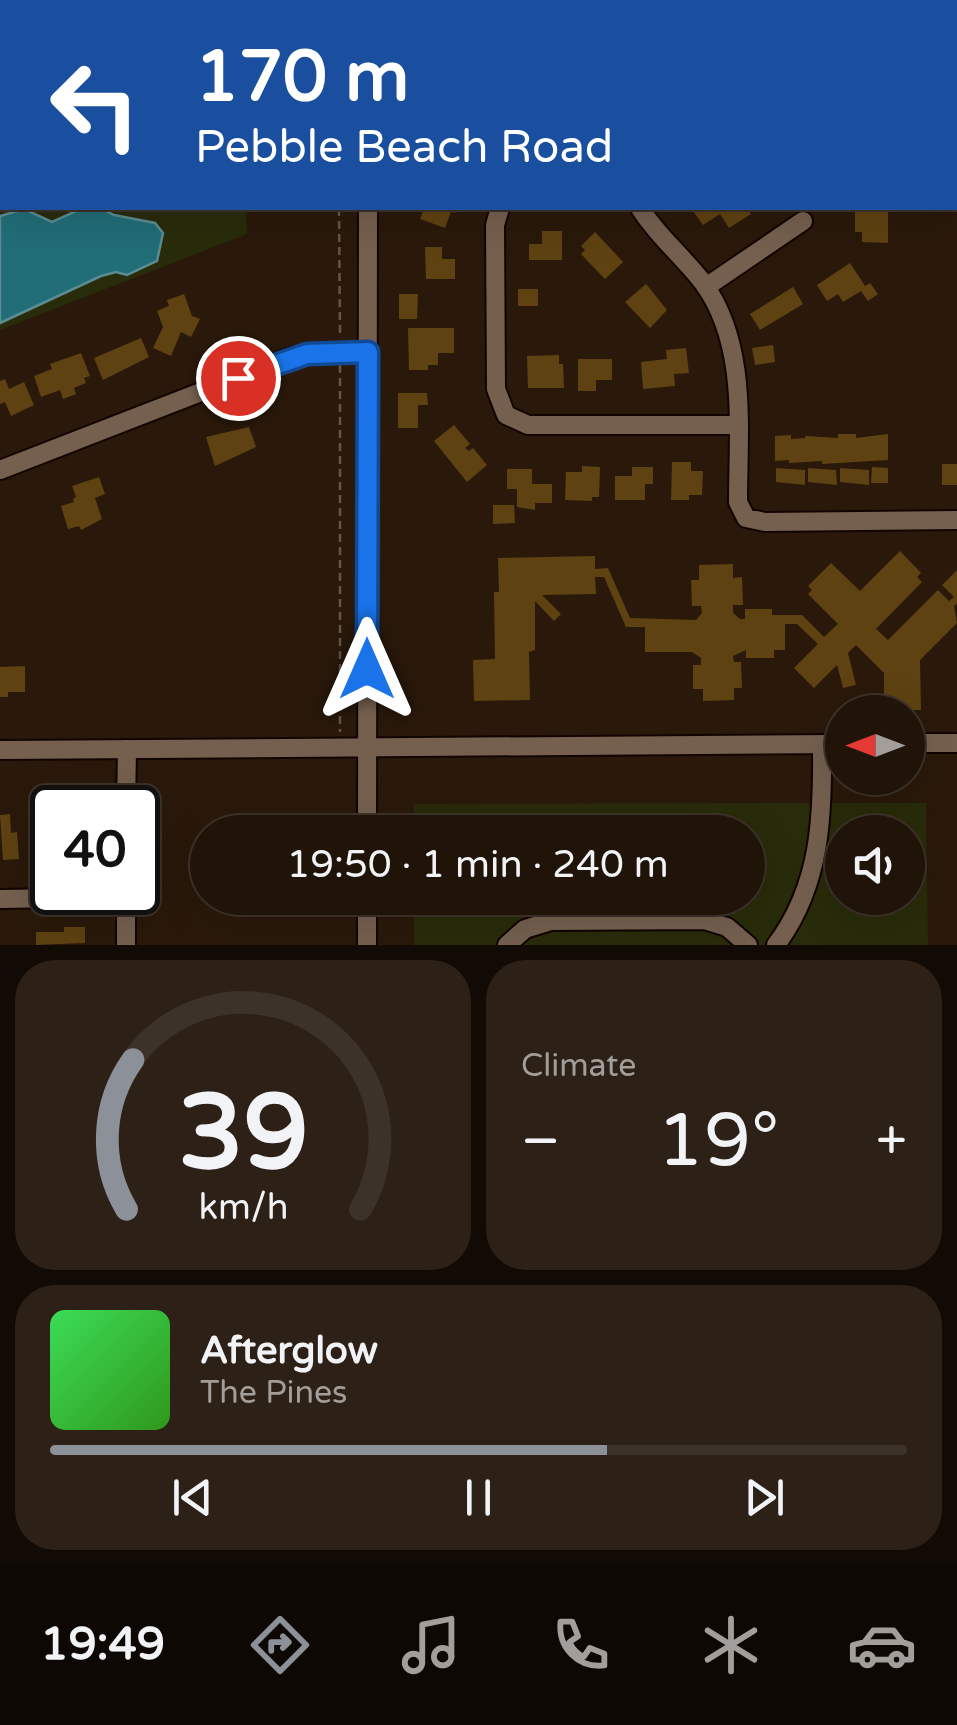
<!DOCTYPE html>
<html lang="en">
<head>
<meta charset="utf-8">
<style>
  body { margin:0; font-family:"Varela Round",sans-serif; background:#2d2016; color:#f1f3f6; height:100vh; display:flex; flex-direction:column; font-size:38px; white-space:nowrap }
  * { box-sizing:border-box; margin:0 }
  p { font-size:32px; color:#a29e9c }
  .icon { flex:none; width:55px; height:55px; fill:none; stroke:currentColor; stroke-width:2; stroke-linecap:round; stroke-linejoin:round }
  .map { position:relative; height:945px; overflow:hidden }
  .details { display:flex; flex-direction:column; gap:15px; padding:15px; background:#120a04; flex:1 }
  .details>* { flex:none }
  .top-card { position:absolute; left:0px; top:0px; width:958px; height:210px; box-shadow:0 10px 40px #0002,0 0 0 2px #3d3229; background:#1a4fa0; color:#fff; overflow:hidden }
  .needle { width:65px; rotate:270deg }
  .buttons { position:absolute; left:825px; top:695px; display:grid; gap:20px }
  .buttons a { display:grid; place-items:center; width:100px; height:100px; border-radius:50%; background:#201308; box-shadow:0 10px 40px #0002,0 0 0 2px #3d3229; font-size:50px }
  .speed { position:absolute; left:30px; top:785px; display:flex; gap:20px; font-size:50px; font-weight:700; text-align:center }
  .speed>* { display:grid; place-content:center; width:130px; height:130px; border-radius:50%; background:#201308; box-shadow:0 10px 40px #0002,0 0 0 2px #3d3229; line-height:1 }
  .speed .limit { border:5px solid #111; border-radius:15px; background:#fff; color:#111 }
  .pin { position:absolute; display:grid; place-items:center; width:85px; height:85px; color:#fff; margin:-42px; border:5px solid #fff; border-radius:50%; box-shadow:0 2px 10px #0007 }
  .me { position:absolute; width:110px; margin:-55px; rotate:0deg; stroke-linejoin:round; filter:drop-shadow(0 0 8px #0008) }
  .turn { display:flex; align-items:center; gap:35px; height:210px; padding:0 30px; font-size:45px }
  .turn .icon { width:130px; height:130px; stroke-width:2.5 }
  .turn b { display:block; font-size:70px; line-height:85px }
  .big { font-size:75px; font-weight:600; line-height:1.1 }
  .details .card { flex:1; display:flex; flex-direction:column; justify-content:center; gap:15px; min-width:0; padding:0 35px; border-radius:40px; background:#2d2016 }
  .details .dial { align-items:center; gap:0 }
  .dial svg { height:260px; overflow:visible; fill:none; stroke:#3d3229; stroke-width:7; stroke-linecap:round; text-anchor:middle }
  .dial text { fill:#f1f3f6; stroke:none }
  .song { display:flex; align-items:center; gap:30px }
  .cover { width:120px; height:120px; border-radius:15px; background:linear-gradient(135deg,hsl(130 70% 55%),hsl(110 70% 35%)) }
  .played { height:10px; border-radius:5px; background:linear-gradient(90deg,#8c9099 65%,#3d3229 65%) }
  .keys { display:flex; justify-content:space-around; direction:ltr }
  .heat { display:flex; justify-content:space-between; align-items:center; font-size:55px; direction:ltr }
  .details .tiles { flex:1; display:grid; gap:15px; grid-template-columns:1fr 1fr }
  .card:last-child { grid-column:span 2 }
  .trip { position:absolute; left:190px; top:815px; width:575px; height:100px; border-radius:50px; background:#201308; box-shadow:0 10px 40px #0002,0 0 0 2px #3d3229; font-weight:600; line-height:100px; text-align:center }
  .dock { display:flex; height:160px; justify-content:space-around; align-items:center; background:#0d0803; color:#a29e9c }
  .dock .icon { width:70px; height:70px }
  .dock .active { color:#8c9099 }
  .dock b { font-size:45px; color:#f1f3f6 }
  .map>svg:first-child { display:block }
  .green { fill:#292c0a; fill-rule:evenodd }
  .water { fill:#216d78; stroke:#5a8c91; stroke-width:2.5 }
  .building { fill:#5e4211 }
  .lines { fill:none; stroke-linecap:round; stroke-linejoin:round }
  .minor-casing { stroke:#120400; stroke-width:22 }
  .path { stroke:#655649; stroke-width:2.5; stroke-dasharray:8 5; stroke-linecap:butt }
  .minor { stroke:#75604f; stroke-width:18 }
  .route-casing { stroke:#114b97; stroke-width:25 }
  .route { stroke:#1a73e8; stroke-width:18 }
</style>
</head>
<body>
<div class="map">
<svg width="957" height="945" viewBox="0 0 957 945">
  <rect width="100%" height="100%" fill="#2a190a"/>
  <g class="green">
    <path d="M0 0H241L2 2V208H246L247 234 0 330Z"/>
    <path d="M926 803 928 945H414V898H748V832H414V804ZM842 832H908V898H842Z"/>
  </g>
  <path class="water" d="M83 208H100L114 215 155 223 163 233 157 261 127 275 116 272 101 276 0 323V216L24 209 52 222Z"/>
  <g class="building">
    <path d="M414 208H457L455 213 451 212 445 228 420 219 423 211Z"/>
    <path d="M691 208H746L751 214 729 228 720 214 703 225Z"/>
    <path d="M855 208H888V243L862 242V232H855Z"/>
    <path d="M542 231H562V260H529V244H542Z"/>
    <path d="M595 232 623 262 605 279 581 254 585 250 581 246Z"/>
    <path d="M425 247H442V259H455V279H426Z"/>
    <path d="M850 263 865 286 870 283 878 294 868 301 861 291 843 302 838 294 827 301 817 285Z"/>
    <path d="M646 284 667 310 650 328 625 302Z"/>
    <path d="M793 287 803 304 760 330 750 314Z"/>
    <rect x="518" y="289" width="20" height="17"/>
    <path d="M184 294 192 316 200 319 191 337 181 332 171 356 153 348 163 327 157 311 169 306 167 300Z"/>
    <path d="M399 294H418L417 319H399Z"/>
    <path d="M408 328H454V353H438V365H428V370H409Z"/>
    <path d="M141 338 149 357 103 380 94 358Z"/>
    <path d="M773 345 775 362 755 365 752 348Z"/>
    <path d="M686 348 689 373 674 374 675 386 643 389 641 362 667 359 666 350Z"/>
    <path d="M81 353 90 376 84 378 86 383 74 388 76 394 63 399 60 390 41 397 34 376 52 369 50 364Z"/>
    <path d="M559 355V364H563L564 388H528L527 356Z"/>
    <path d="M578 359H612V380H596V391H578Z"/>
    <path d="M5 379 9 389 24 382 34 405 11 416 5 402 0 404V381Z"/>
    <path d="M398 393H427L428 405H418V428H398Z"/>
    <path d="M454 425 470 444 465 448 469 451 473 448 487 465 467 482 434 441Z"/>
    <path d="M249 427 256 447 215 466 206 437Z"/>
    <path d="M838 434H856V438L888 434V460L822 464V461L789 463V460L775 461V436L791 435V439L805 438V436L838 438Z"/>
    <path d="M672 462H691V471H703L702 495H689V500H671Z"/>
    <rect x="942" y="464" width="15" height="21"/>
    <path d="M582 466 600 467 599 497H592V501L565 500 566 472H582Z"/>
    <path d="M632 467H653V484H645V500H615V476H632Z"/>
    <path d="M872 467 888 468V483H871Z"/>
    <path d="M776 468 805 470V485L776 482Z"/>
    <path d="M808 468 836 470 837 485 808 482Z"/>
    <path d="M840 468 869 470V485L840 482Z"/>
    <path d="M507 469H532V484H552V503H535V510L517 507V489H507Z"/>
    <path d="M99 477 105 494 95 498 102 519 81 530 79 526 68 529 61 506 74 502 73 499 76 497 72 486Z"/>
    <path d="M493 505H514L515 523 493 524Z"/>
    <path d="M900 551 921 573 917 577 922 582 876 629 888 640 938 590 949 601 954 597 942 585 957 570V603L954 606 957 623 920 660 921 710H914V717L908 718V712H884V673L856 645 848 653 856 685 843 688 837 665 814 688 794 668 818 644 797 624H785V650H774V658H746V650L733 656 734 662H741L742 688H734V700L703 701V689H693V665H701V658L692 652H645V627H626L604 577H595L596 594 542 595 561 614 554 621 535 601V650L529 652 530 700 474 701 473 660 495 659 494 592H499L498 558 595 556V569L608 568 630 618 696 620 702 613 701 606H692L691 580H699V565L733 564V578L742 577 743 605H733V613L740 619H745V609H772V615H802L824 637 838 624 808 594 812 590 808 586 831 563 860 591Z"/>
    <path d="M25 666V692H8V697H0V667Z"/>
    <path d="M10 814 11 833 17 832 19 859 3 860 0 815Z"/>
    <path d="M43 818H52V861H38L37 839H43Z"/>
    <path d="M64 927H85V943L36 945V932H64Z"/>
  </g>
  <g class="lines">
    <g class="minor-casing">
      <g id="minor">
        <path d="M624 0V2"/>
        <path d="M368 2V0"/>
        <path d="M500 208 495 225 496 389 506 415 528 425H738"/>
        <path d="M640 208C657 236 684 257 704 284 748 346 738 430 738 502L746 518 765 522 957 520"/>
        <path d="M706 287 803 221"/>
        <path d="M0 470 291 357 319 352 367 353"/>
        <path d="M908 743H957"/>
        <path d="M0 750 842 744"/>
        <path d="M126 808 127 749"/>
        <path d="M367 832 368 208"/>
        <path d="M0 899 126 897"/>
        <path d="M126 945V892"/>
        <path d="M367 945V898"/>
        <path d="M507 945 525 929 551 921 704 920 727 927 748 945"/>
        <path d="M776 945C821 885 823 816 822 744"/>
      </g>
    </g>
    <g class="path">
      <path d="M339 0V2"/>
      <path d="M128 2H148"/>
      <path d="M0 16H2"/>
      <path d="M0 154 2 155"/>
      <path d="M339 208 340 337"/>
      <path d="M340 365V732"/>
    </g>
    <use href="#minor" class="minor"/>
  </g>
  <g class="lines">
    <g class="route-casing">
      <path id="route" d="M238 378 307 354 368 352 367 669"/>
    </g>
    <use href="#route" class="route"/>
  </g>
</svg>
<div class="buttons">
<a><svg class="needle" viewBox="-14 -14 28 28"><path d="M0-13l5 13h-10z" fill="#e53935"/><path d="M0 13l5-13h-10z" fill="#a29e9c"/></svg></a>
<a><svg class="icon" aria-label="sound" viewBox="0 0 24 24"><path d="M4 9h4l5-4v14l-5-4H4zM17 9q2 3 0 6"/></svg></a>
</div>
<div class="speed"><div class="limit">40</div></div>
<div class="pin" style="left:238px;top:378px;background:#d93025"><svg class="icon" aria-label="arrive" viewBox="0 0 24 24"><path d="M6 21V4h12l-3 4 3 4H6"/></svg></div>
<svg class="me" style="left:367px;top:669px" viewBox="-20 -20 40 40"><path d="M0-17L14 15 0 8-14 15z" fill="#1a73e8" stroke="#fff" stroke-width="4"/></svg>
<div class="trip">19:50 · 1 min · 240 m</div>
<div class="top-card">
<div class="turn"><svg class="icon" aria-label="left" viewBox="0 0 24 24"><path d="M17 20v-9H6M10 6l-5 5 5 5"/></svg><div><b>170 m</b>Pebble Beach Road</div></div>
</div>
</div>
<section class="details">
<div class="tiles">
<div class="card dial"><svg viewBox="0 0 100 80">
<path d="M14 69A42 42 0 1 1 86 69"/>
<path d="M14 69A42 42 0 0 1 16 23" stroke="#8c9099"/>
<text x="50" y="56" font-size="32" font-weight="700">39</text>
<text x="50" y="72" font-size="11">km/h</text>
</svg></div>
<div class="card"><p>Climate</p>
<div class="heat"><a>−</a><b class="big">19°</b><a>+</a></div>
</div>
<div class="card">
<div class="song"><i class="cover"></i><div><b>Afterglow</b><p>The Pines</p></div></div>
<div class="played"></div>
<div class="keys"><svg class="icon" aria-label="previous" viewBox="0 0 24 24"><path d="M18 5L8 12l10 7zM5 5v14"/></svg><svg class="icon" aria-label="pause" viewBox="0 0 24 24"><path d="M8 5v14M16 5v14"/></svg><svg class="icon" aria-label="next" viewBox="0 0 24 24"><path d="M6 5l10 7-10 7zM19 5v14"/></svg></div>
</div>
</div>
</section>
<nav class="dock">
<b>19:49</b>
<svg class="icon active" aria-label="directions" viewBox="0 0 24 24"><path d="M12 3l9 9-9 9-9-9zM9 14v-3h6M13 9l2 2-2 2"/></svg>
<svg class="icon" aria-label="music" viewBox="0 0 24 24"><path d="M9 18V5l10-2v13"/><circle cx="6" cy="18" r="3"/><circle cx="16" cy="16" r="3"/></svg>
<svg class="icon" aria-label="phone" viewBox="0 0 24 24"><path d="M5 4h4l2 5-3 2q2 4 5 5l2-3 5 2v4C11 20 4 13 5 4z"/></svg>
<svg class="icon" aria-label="climate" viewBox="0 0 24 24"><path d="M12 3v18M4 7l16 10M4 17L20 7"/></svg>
<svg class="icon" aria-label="car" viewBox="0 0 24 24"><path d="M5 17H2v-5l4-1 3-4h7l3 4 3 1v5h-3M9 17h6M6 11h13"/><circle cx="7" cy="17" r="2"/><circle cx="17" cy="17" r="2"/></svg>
</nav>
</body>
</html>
